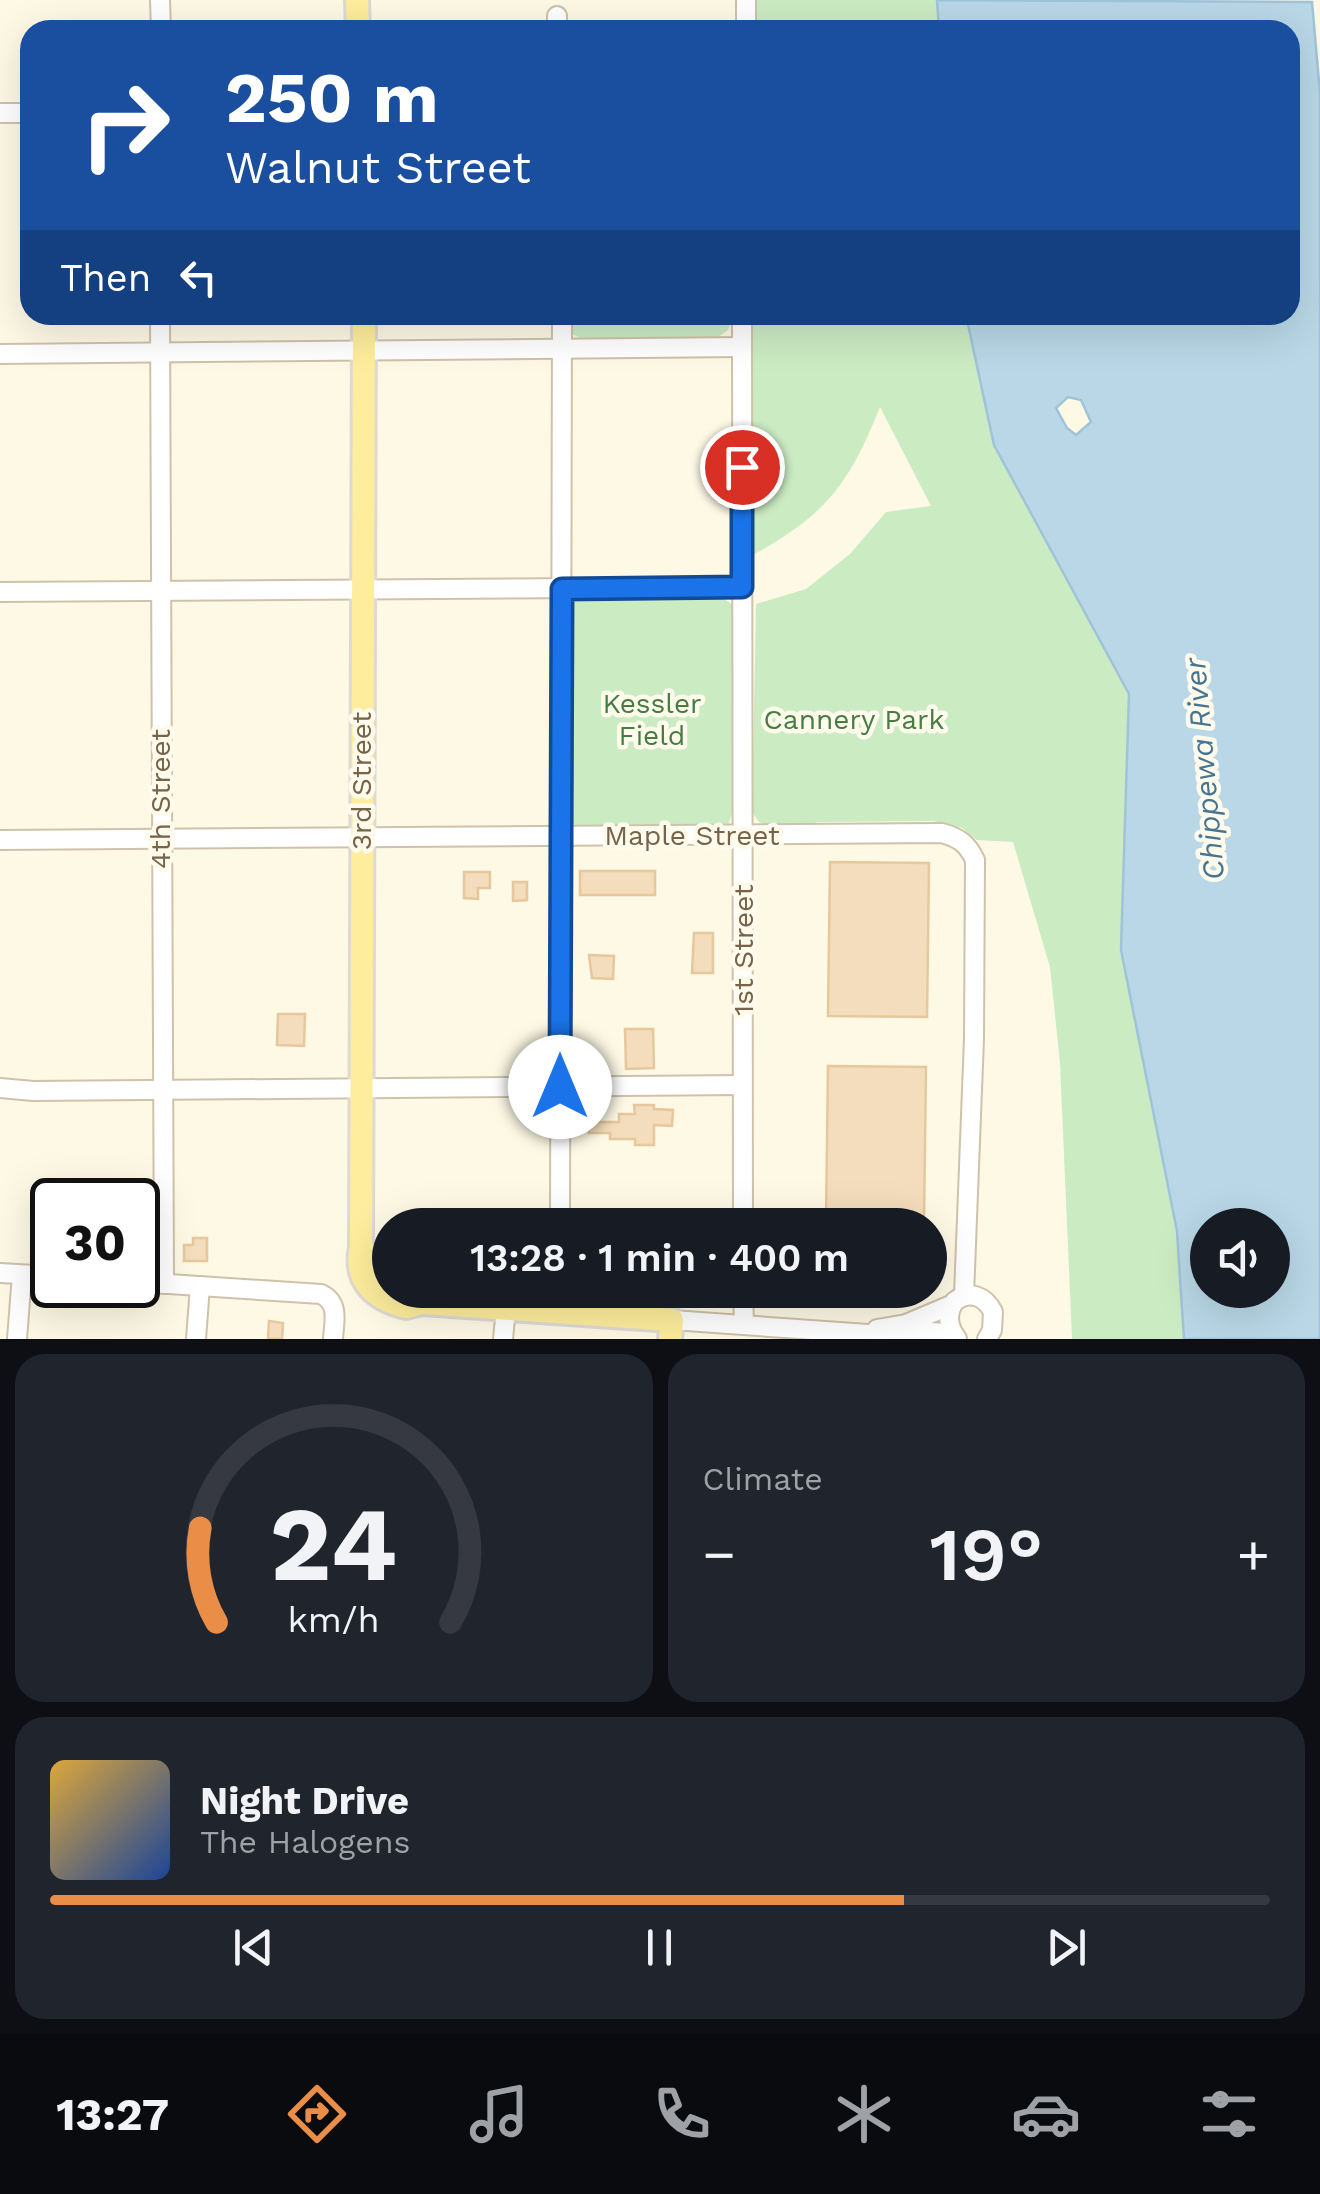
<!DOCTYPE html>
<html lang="en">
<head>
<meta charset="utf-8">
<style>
  body { margin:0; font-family:"Work Sans",sans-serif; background:#20242c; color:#f1f3f6; height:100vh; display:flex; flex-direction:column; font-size:38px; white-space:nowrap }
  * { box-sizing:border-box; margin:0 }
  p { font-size:32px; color:#9ea1a6 }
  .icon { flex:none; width:55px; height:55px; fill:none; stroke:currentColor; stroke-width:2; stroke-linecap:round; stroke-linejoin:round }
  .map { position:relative; height:1339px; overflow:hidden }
  .drawer { display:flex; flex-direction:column; gap:15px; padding:15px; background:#0d0f14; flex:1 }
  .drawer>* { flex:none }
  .banner { position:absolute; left:20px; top:20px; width:1280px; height:305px; border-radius:30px; box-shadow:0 10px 40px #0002; background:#1a4fa0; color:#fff; overflow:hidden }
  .fabs { position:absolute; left:1190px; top:1208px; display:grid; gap:20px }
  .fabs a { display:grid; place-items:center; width:100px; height:100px; border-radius:50%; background:#171b24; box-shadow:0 10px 40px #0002; font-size:50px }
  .speed { position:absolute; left:30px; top:1178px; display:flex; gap:20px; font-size:50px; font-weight:700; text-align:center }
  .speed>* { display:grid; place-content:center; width:130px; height:130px; border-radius:50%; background:#171b24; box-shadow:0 10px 40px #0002; line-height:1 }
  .speed .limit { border:5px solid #111; border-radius:15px; background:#fff; color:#111 }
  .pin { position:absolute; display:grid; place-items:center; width:85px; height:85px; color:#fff; margin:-42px; border:5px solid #fff; border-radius:50%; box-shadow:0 2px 10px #0007 }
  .me { position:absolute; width:110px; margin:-55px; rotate:0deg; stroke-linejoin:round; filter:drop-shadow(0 0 8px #0008) }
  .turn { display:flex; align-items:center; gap:35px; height:210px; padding:0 40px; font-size:45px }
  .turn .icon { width:130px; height:130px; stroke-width:2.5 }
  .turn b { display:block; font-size:70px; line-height:85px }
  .then { display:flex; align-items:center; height:95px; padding:0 40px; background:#0003; gap:20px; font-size:38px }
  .big { font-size:75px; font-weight:600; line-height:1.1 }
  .drawer .widget { flex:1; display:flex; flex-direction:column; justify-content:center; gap:15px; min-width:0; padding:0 35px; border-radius:30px; background:#20242c }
  .drawer .dial { align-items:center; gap:0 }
  .dial svg { height:260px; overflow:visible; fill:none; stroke:#363941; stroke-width:7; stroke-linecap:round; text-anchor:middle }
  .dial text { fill:#f1f3f6; stroke:none }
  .song { display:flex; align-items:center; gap:30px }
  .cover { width:120px; height:120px; border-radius:15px; background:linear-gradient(135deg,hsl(40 70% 55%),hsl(220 70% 35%)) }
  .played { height:10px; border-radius:5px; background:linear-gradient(90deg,#ea8d47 70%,#363941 70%) }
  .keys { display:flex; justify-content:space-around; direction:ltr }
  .heat { display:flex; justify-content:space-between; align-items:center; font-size:55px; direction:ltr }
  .drawer .tiles { flex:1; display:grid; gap:15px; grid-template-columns:1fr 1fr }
  .widget:last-child { grid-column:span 2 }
  .trip { position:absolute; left:372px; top:1208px; width:575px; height:100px; border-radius:50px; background:#171b24; box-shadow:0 10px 40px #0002; font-weight:600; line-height:100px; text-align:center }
  .tab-bar { display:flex; height:160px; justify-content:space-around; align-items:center; background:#090b0e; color:#9ea1a6 }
  .tab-bar .icon { width:70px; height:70px }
  .tab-bar .active { color:#ea8d47 }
  .tab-bar b { font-size:45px; color:#f1f3f6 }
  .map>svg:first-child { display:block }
  .green { fill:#cbebc3 }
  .water { fill:#b9d7e7; stroke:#9fc4d9; stroke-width:2.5; fill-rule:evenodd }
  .building { fill:#f3ddbc; stroke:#e6c89c; stroke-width:2.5 }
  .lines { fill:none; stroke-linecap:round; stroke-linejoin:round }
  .minor-casing { stroke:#cfc2ab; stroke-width:22 }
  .major-casing { stroke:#dedad3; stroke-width:28 }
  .minor { stroke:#fff; stroke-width:18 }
  .major { stroke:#fded9c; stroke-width:22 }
  .route-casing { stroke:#114b97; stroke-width:25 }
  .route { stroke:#1a73e8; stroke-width:18 }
  .labels { text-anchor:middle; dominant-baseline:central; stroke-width:9; stroke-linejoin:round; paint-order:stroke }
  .park-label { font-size:28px; fill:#467d41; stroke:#fffbec }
  .street-label { font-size:28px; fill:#766349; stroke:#fffbec }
  .water-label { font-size:30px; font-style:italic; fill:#457592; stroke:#fffbec }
</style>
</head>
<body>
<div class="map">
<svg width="1320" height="1339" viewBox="0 0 1320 1339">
  <rect width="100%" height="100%" fill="#fdf9e5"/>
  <g class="green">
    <path d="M756 0H937L939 30H755Z"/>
    <path d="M570 315H734L728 330 715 339 586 341 572 334Z"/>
    <path d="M751 315H966L994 445 1129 694 1121 950 1177 1231 1184 1339H1072L1060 1063 1050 967 1013 842 977 840 962 828 933 821 818 822C799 828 778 830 759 822L752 812 756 604 806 589 850 554 886 512 931 506 880 407C849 484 827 514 753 555Z"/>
    <path d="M579 596 721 597 735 606V805L728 825 577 826 570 822V605L574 597Z"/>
  </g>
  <path class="water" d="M937 0 1312 2 1320 94V1339H1184L1177 1231 1121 950 1129 694 994 445 966 315H1290V30H939ZM1068 397 1081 400 1091 422 1076 435 1067 428 1056 408ZM1208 1225H1272V1290H1208Z"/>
  <g class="building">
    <path d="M830 862 929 863 927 1017 828 1016Z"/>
    <rect x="580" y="871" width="75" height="24"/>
    <path d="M464 872H490V888H478V899L464 898Z"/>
    <path d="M513 882H527V900L513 901Z"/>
    <path d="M694 933H713V973H692Z"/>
    <path d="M589 955 614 956 613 979 592 978Z"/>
    <path d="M278 1014H305L304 1046 277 1045Z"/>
    <path d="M625 1029H653L654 1068 626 1069Z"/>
    <path d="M828 1066 926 1067 924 1221 826 1220Z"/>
    <path d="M634 1105H654V1109L673 1110 672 1126 654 1125V1145H635V1139H610V1133H589V1122H619V1114H635Z"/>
    <path d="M193 1238H207V1261H184V1245H193Z"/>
    <path d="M269 1321 283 1323 282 1339H268Z"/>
  </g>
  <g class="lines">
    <g class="minor-casing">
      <g id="minor">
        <path d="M160 0 161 30"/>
        <path d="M557 16V30"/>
        <path d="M746 30V0"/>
        <path d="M0 113H30"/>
        <path d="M160 315 164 1284"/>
        <path d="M742 315 743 1225"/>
        <path d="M0 354 742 347"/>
        <path d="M0 592 742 587"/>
        <path d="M0 840 942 833C959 838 967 843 975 860L974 1039 964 1295"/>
        <path d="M0 1088 33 1091 742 1085"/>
        <path d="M560 1225 562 315"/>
        <path d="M0 1273 52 1276"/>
        <path d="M138 1282 321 1294C340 1303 334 1322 333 1339"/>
        <path d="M560 1290V1311"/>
        <path d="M743 1290 744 1325"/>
        <path d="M672 1320 868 1334C895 1339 927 1325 956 1337"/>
        <path d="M877 1329 906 1324 951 1305"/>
        <path d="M17 1339 22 1275"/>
        <path d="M196 1339 200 1286"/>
        <path d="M503 1339 506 1308"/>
        <path d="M957 1339C948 1327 946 1313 955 1301 970 1290 985 1296 993 1312L992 1330 987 1339"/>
      </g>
    </g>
    <g class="major-casing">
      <g id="major">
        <path d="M357 0 358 30"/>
        <path d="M364 315 361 1247C354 1281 374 1299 406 1307L422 1303 672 1320 670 1339"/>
        <path d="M361 1247 390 1280"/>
      </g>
    </g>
    <use href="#minor" class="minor"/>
    <use href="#major" class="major"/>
  </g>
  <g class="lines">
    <g class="route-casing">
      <path id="route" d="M560 1087 562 589 742 587V467"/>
    </g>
    <use href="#route" class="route"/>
  </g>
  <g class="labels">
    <g class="park-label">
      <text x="652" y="703">Kessler<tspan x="652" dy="32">Field</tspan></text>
      <text x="854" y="719">Cannery Park</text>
    </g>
    <g class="street-label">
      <text transform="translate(361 781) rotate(-90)">3rd Street</text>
      <text transform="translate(160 799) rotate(-90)">4th Street</text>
      <text x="692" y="835">Maple Street</text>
      <text transform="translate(743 950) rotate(-90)">1st Street</text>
    </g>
    <g class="water-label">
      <text transform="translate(1204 769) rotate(-95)">Chippewa River</text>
    </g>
  </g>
</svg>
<div class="fabs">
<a><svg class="icon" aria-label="sound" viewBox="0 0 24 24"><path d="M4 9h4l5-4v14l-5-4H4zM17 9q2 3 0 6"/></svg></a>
</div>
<div class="speed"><div class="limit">30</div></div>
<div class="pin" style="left:742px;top:467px;background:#d93025"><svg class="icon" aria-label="arrive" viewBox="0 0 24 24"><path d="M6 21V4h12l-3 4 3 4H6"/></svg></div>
<svg class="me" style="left:560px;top:1087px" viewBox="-20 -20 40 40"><circle r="19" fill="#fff"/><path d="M0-13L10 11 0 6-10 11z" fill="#1a73e8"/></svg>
<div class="trip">13:28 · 1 min · 400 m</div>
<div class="banner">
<div class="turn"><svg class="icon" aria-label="right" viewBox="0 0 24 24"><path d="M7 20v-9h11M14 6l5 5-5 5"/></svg><div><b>250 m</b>Walnut Street</div></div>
<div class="then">Then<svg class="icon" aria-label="left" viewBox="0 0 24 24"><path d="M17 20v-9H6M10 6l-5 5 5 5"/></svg></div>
</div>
</div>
<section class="drawer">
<div class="tiles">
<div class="widget dial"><svg viewBox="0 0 100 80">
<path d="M14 69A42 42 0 1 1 86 69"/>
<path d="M14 69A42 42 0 0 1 9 40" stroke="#ea8d47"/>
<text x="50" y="56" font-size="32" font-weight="700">24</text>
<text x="50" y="72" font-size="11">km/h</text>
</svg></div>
<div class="widget"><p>Climate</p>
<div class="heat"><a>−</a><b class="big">19°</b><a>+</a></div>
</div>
<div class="widget">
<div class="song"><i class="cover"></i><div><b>Night Drive</b><p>The Halogens</p></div></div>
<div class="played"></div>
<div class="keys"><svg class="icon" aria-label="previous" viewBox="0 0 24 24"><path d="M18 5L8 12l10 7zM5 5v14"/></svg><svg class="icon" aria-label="pause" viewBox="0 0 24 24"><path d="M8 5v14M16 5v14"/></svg><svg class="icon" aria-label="next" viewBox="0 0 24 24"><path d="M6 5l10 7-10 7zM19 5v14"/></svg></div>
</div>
</div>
</section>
<nav class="tab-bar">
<b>13:27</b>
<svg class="icon active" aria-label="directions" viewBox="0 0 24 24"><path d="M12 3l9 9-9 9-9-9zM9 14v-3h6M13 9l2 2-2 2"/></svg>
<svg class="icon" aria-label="music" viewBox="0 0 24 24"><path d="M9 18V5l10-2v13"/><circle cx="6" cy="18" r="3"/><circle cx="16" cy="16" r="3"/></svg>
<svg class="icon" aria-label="phone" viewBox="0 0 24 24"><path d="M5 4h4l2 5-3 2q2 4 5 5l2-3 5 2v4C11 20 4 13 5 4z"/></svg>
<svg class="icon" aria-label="climate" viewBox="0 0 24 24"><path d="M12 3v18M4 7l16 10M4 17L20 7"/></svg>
<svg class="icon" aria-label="car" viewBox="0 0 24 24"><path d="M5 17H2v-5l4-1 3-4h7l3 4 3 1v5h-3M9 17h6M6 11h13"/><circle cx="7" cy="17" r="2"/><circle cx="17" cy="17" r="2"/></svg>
<svg class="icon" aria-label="filters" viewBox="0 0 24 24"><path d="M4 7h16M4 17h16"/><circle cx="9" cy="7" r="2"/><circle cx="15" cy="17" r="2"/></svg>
</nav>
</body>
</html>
